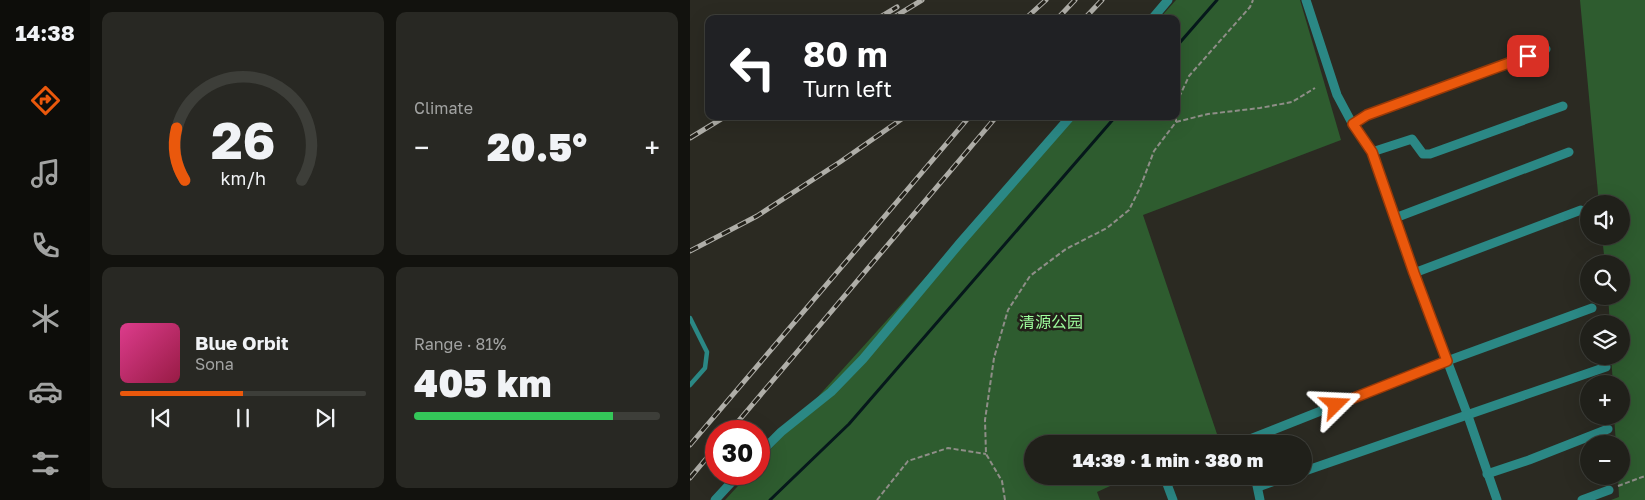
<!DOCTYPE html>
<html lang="en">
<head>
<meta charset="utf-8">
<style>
  body { margin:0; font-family:"Golos Text","Noto Sans SC",sans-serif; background:#282823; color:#f1f3f6; height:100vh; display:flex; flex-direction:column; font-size:19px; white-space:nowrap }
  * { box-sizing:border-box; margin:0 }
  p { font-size:16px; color:#a2a3a2 }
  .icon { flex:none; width:28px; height:28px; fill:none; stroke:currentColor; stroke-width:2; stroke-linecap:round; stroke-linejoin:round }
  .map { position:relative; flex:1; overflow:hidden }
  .sheet { display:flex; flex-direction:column; gap:12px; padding:12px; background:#12120e; width:600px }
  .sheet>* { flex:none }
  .banner { position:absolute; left:15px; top:15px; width:475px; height:105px; border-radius:10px; box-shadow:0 5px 20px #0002,0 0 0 1px #3d3e39; background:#202124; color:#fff; overflow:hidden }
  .controls { position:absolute; left:890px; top:195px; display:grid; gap:10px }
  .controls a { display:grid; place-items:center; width:50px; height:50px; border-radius:50%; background:#20201a; box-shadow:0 5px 20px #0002,0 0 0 1px #3d3e39; font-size:25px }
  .speed { position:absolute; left:15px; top:420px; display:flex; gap:10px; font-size:25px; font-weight:700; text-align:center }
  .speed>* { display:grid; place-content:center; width:65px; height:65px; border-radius:50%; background:#20201a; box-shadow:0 5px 20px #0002,0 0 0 1px #3d3e39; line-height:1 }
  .speed .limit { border:8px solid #d22; background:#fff; color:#111 }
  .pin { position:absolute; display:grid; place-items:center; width:42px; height:42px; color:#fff; margin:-21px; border-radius:10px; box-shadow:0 2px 8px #0006 }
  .me { position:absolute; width:55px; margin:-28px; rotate:69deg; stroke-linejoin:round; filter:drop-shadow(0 0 4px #0008) }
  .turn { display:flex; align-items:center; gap:18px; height:105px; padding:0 15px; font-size:22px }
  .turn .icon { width:65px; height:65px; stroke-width:2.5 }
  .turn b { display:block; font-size:35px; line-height:42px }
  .big { font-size:38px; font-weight:800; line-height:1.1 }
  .sheet .widget { flex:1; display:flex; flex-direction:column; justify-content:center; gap:8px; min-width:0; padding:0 18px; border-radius:10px; background:#282823 }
  .sheet .dial { align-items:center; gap:0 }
  .dial svg { height:130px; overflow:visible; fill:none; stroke:#3d3e39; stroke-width:7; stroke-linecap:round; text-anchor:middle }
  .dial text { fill:#f1f3f6; stroke:none }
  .song { display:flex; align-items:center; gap:15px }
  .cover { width:60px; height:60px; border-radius:8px; background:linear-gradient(135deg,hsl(330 70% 55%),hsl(340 70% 35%)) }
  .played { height:5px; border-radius:2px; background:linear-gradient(90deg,#ea580c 50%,#3d3e39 50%) }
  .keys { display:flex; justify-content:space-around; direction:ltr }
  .heat { display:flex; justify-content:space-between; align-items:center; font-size:28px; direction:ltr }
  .charge { height:8px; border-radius:4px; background:linear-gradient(90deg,#34c759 81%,#3d3e39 0) }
  .sheet .tiles { flex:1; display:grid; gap:12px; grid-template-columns:repeat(2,1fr) }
  .trip { position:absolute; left:334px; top:435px; width:288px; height:50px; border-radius:25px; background:#20201a; box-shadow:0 5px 20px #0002,0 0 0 1px #3d3e39; font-weight:800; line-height:50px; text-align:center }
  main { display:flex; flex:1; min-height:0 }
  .menu { display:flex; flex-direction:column; width:90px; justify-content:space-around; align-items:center; background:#0d0d0a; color:#a2a3a2 }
  .menu .icon { width:35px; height:35px }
  .menu .selected { color:#ea580c }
  .menu b { font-size:22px; color:#f1f3f6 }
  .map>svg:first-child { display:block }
  .green { fill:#2e5c2f }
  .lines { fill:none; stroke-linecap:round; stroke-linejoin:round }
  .stream { stroke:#06181b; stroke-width:3 }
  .path { stroke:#8f8e88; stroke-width:2; stroke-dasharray:5 2.5; stroke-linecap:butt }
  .service { stroke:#2b8885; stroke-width:4.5 }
  .minor { stroke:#2b8885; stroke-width:9 }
  .rail-casing { stroke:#afaea8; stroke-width:5 }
  .rail { stroke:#222019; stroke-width:3; stroke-dasharray:9; stroke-linecap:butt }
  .route-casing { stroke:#983908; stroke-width:12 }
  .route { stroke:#ea580c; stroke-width:9 }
  .labels { text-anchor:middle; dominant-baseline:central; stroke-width:5; stroke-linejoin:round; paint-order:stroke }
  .park-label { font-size:16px; fill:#9efe9d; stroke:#222019 }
</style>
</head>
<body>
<main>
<nav class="menu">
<b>14:38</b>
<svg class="icon selected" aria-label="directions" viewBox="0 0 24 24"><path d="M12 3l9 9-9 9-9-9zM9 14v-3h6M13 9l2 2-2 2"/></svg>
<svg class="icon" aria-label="music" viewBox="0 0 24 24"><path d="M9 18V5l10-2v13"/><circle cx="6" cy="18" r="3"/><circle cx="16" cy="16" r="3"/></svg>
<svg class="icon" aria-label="phone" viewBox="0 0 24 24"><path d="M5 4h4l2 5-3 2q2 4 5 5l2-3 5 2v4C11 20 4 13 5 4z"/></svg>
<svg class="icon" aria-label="climate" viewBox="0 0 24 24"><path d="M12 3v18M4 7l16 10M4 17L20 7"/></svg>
<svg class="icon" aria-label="car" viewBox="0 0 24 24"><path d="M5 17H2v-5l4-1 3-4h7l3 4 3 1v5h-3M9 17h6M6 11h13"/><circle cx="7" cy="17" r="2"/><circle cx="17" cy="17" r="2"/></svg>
<svg class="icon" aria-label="filters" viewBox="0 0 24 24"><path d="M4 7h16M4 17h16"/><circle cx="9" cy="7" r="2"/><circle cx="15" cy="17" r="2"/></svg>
</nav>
<section class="sheet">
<div class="tiles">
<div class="widget dial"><svg viewBox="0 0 100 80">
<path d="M14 69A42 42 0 1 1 86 69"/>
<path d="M14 69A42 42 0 0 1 9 37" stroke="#ea580c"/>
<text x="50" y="56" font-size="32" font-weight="700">26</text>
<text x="50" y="72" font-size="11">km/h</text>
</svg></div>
<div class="widget"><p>Climate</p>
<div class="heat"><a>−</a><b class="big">20.5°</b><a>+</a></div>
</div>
<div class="widget">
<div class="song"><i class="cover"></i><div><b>Blue Orbit</b><p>Sona</p></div></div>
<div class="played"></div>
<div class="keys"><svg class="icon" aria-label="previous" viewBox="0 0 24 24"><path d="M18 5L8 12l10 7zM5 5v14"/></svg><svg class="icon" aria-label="pause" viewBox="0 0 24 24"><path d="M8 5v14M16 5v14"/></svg><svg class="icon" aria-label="next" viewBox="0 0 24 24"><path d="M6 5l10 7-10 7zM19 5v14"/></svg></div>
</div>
<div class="widget"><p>Range · 81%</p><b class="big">405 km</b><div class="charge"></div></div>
</div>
</section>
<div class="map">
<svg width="955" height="500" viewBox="0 0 955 500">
  <rect width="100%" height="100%" fill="#2b2a22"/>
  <g class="green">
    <path d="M486 0H610L651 140 453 215 528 437 513 444H342V476H442L407 492 410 500H35L59 474H69V462L381 116H486V19H469Z"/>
    <path d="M890 0H955V500H921L929 497 928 476H931V444H926L924 416H931V384H923L921 356H931V324H920L918 296H931V264H915L912 236H931V204H909Z"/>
  </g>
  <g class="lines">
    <g class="stream">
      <path d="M486 47 527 0"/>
      <path d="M80 500 159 424 426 116"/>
    </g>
    <g class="path">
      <path d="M486 104 499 76 560 7 563 0"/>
      <path d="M486 122 518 114 570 108 602 102 625 88"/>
      <path d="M928 486 955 476"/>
      <path d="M187 500 218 461 258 448 296 454"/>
      <path d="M315 500 312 481 296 454 295 420 304 358 318 310 340 276 376 249 417 228 439 210 450 188 464 151 486 122V116"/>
    </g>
    <path class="service" d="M0 318 17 352 15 368 0 385"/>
    <g class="minor">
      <path d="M616 0 647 95 663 125 682 152 724 273 778 416 807 500"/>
      <path d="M462 19 478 0"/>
      <path d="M663 125 677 115 856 49"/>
      <path d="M682 152 722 139 733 154H740L873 106"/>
      <path d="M705 218 879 152"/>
      <path d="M724 273 891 210"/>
      <path d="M555 444V441L757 361 902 308"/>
      <path d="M69 454 91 432 141 392 173 359 270 243 381 116"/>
      <path d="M612 472 916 367"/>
      <path d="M797 474 839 460 918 429"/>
      <path d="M565 476 570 500"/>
      <path d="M477 484 483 500"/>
      <path d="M568 487 598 476"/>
      <path d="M25 500 49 474"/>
      <path d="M892 500 919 490"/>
    </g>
    <g class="rail-casing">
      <g id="rail">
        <path d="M187 19 207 7"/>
        <path d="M201 19 232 0"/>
        <path d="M335 19 356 0"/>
        <path d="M367 19 385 0"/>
        <path d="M394 19 412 0"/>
        <path d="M0 138 36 116"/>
        <path d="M0 251 67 216 150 162 216 116"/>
        <path d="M40 431 307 116"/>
        <path d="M0 445 280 116"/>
        <path d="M0 478 26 447"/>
      </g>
    </g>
    <use href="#rail" class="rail"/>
  </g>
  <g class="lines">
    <g class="route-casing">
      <path id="route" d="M646 405 757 361 724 273 682 152 663 124 677 115 838 56"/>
    </g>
    <use href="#route" class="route"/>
  </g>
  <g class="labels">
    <g class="park-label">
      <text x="361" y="322">清源公园</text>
    </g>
  </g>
</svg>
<div class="controls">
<a><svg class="icon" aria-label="sound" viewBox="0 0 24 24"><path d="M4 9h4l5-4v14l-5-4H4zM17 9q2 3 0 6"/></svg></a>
<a><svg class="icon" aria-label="search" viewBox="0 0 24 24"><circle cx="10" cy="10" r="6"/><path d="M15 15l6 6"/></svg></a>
<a><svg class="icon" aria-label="layers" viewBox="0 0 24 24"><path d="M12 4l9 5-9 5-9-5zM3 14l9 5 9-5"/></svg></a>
<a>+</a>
<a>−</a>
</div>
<div class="speed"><div class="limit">30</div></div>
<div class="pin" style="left:838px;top:56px;background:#d93025"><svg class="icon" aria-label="arrive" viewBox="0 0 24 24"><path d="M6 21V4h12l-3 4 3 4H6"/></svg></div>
<svg class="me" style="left:646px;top:405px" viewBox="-20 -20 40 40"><path d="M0-17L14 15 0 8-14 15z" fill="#ea580c" stroke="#fff" stroke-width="4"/></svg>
<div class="trip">14:39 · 1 min · 380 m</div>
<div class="banner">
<div class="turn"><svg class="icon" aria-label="left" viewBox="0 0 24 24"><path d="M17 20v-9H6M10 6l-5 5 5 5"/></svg><div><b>80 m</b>Turn left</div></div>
</div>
</div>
</main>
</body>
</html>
